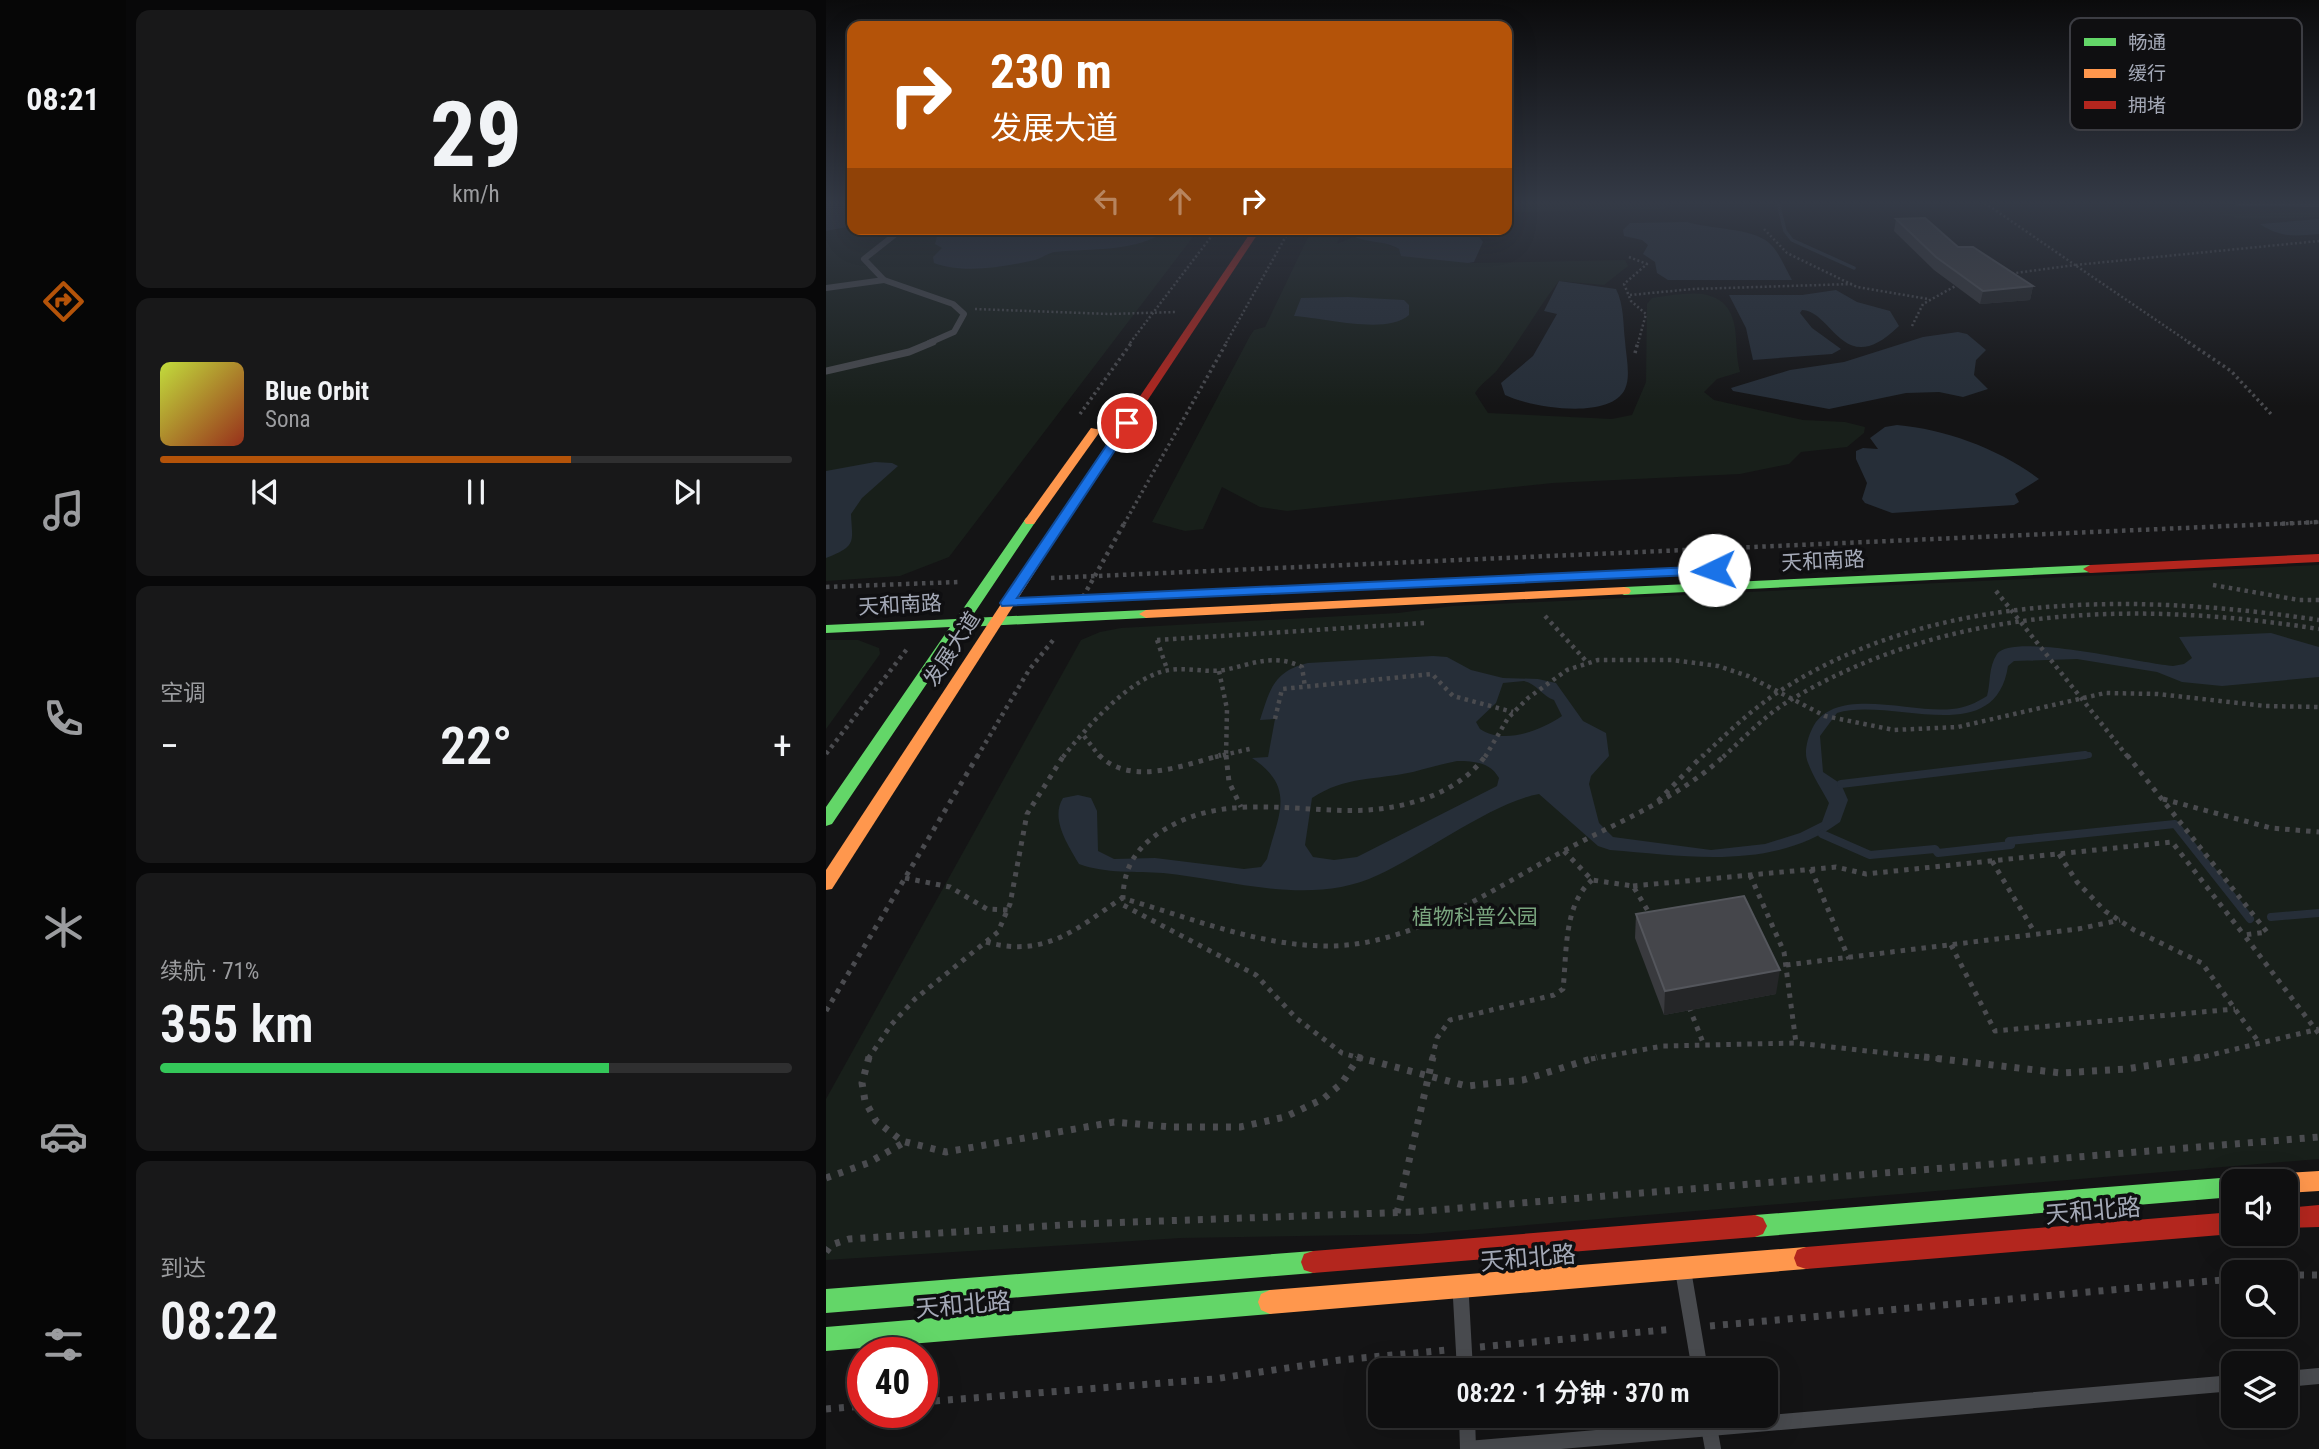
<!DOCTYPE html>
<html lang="zh">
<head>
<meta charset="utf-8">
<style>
  body { margin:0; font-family:"Roboto Condensed","Noto Sans SC",sans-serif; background:#181819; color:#f1f3f6; height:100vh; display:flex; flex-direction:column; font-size:26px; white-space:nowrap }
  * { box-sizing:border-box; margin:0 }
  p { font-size:23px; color:#9b9c9f }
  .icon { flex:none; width:38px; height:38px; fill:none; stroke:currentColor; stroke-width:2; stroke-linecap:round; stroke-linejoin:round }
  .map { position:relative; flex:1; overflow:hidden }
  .sheet { display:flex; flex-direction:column; gap:10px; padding:10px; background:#080809; width:700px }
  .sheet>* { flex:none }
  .hud { position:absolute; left:21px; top:21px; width:665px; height:214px; border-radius:14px; box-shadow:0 7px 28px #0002,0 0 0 2px #2f2f30; background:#b45309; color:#fff; overflow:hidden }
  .tools { position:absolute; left:1395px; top:1169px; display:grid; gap:14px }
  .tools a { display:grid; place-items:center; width:77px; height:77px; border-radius:14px; background:#0f0f10; box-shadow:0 7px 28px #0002,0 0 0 2px #2f2f30; font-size:35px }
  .speed { position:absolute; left:21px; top:1337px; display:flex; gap:14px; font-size:35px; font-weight:700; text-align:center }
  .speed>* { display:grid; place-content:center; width:91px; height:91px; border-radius:50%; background:#0f0f10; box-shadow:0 7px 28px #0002,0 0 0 2px #2f2f30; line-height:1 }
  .speed .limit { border:10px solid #d22; background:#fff; color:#111 }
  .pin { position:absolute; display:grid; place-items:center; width:60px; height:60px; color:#fff; margin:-30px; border:4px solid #fff; border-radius:50%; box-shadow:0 2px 7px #0007 }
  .me { position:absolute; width:77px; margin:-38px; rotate:267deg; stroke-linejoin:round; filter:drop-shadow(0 0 5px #0008) }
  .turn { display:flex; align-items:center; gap:24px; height:147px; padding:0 28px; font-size:32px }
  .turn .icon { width:91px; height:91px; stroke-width:2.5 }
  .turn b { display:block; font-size:49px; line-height:60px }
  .lanes { display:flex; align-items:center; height:66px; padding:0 28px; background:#0003; justify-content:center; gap:35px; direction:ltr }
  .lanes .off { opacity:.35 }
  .big { font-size:52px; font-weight:600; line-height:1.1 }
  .sheet .card { flex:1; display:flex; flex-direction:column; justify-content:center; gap:10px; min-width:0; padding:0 24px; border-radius:14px; background:#181819 }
  .sheet .dial { align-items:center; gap:0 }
  .dial b { font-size:91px; line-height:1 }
  .song { display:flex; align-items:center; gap:21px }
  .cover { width:84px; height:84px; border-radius:10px; background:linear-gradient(135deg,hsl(70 70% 55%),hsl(10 70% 35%)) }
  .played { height:7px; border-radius:4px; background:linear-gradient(90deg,#b45309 65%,#2f2f30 65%) }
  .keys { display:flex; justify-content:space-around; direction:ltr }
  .heat { display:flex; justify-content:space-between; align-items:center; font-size:38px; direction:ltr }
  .charge { height:10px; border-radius:5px; background:linear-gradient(90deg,#34c759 71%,#2f2f30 0) }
  .trip { position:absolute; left:542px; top:1358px; width:410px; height:70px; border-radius:14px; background:#0f0f10; box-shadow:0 7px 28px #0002,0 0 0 2px #2f2f30; font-weight:600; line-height:70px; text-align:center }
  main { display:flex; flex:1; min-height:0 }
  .tabs { display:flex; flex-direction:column; width:126px; justify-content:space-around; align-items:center; background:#060606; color:#9b9c9f }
  .tabs .icon { width:49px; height:49px }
  .tabs .selected { color:#b45309 }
  .tabs b { font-size:32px; color:#f1f3f6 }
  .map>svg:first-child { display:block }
  .green { fill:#181f1a }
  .water { fill:#262e38; fill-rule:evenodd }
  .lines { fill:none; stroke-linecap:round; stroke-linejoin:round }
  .stream-far2 { stroke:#262e38; stroke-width:3.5 }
  .stream-far1 { stroke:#262e38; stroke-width:6 }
  .stream { stroke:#262e38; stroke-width:8 }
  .path-far4 { stroke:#4a4b4f; stroke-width:2.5; stroke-dasharray:2 2.5; stroke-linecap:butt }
  .path-far3 { stroke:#4a4b4f; stroke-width:3.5; stroke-dasharray:2.5 3.5; stroke-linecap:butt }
  .path-far2 { stroke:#4a4b4f; stroke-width:4.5; stroke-dasharray:3.5 4.5; stroke-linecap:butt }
  .path-far1 { stroke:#4a4b4f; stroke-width:5; stroke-dasharray:4.5 6; stroke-linecap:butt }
  .path { stroke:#4a4b4f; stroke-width:7; stroke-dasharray:5 8; stroke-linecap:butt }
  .lane-far2 { stroke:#484a4e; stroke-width:6 }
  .lane-far1 { stroke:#484a4e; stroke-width:7 }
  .lane { stroke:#484a4e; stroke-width:16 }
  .fast { fill:#63d668; fill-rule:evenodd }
  .slow { fill:#ff974d; fill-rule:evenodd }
  .jam { fill:#b3261e; fill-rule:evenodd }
  .wall { fill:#393a3e }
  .shaded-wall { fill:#252628 }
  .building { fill:#45464b; stroke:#54565c; stroke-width:2 }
  .route { fill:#1a73e8; stroke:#114b97; stroke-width:2 }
  .labels { text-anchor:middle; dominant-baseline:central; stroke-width:7; stroke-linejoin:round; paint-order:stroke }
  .street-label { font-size:21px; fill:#a4a9b7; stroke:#0f0f11 }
  .park-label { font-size:21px; fill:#79a47e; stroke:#0f0f11 }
  .near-street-label { font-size:24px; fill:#a4a9b7; stroke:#0f0f11 }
  .key { fill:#0f0f11; stroke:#3c3d43; stroke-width:2 }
  .key-label { font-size:19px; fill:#a4a9b7 }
</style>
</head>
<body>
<main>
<nav class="tabs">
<b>08:21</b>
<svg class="icon selected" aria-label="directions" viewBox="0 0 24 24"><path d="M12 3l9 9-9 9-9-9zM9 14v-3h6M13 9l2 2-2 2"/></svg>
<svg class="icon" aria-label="music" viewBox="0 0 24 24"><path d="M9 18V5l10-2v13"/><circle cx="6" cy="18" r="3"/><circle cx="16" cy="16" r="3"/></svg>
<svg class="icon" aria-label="phone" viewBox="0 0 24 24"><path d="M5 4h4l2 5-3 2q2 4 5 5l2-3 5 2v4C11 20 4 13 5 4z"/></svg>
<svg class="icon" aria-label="climate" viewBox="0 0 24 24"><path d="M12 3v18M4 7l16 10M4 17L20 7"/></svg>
<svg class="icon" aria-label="car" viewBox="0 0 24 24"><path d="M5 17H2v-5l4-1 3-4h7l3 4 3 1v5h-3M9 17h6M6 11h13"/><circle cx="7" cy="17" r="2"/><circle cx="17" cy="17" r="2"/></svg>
<svg class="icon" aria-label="filters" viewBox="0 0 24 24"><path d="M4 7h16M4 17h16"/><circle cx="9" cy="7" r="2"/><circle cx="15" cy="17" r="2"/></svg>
</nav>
<section class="sheet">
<div class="card dial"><b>29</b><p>km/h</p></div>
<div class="card">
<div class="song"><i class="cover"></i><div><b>Blue Orbit</b><p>Sona</p></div></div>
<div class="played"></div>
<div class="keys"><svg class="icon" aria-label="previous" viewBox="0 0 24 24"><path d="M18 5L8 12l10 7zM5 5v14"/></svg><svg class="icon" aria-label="pause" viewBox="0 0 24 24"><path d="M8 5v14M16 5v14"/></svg><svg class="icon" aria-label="next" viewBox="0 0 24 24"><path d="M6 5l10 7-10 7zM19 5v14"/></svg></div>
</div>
<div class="card"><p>空调</p>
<div class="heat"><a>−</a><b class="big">22°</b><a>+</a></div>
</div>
<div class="card"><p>续航 · 71%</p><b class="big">355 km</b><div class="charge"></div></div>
<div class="card"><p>到达</p><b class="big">08:22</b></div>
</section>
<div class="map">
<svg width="1493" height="1449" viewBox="0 0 1493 1449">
  <rect width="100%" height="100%" fill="#141415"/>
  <g class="green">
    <path d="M0 203H26V229H373L123 557 74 576 0 581Z"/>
    <path d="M681 203H845L838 209 681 212Z"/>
    <path d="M1493 212V217L1417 219 1394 214Z"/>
    <path d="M486 229H517L511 244 527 237 550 240 573 249 642 263 799 260 802 266 778 285 733 281C711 309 694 341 672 369 665 378 656 382 649 393L662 413 786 419 806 415 820 382 821 304 826 298C860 293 902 283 909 328 911 343 910 357 914 372L891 379 878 392 888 400 977 420 1019 422 1039 427 1038 433 1021 447 975 452 963 464 914 474 727 483 461 511 434 507 396 487 377 529 359 531 326 522 424 336 428 330 439 327Z"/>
    <path d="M1493 565V1159L594 1234 355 1238 0 1260V1099L255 640 274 632 295 628 572 613 627 606Z"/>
    <path d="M0 640H32L53 648 54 654 0 729Z"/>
  </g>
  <g class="water">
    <path d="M0 203H26V226L0 231Z"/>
    <path d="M1493 219V234C1469 236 1455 238 1434 224Z"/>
    <path d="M861 222C883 229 925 228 942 242 953 251 959 268 966 280H842L831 273 829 262 817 254 822 245 816 240 798 236 797 230 804 223Z"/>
    <path d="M113 229H344C308 253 269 248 229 252 222 253 216 258 209 260 177 267 139 274 108 263L107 257 116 248 109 244Z"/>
    <path d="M569 229 651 234 657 242 648 262 642 263 575 256 573 249C557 239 535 244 523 233Z"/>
    <path d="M733 281 790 289C798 305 797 323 799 341 800 356 805 376 799 389 784 421 704 407 679 395L675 383 707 356 731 314 718 311Z"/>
    <path d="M1010 290 1031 302 1064 311 1073 326C1017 381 1007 311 976 310L974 313 986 328 1015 349 1006 354 927 360 920 328 903 295H976Z"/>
    <path d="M522 297 578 300 583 305V315C561 335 499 318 468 316L475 298Z"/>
    <path d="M1132 332 1141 334 1160 350 1150 360 1148 375 1162 389 1137 397 1113 392 1080 393 1003 409 907 391 905 388 964 370 1018 362 1097 337Z"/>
    <path d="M1071 425C1120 429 1175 450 1213 479L1189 494 1193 502 1188 505 1066 513 1039 503 1036 499 1041 483 1030 459V451L1037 448 1052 449 1044 438 1059 427Z"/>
    <path d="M49 462 66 463 72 466 36 498 25 514C26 541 32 546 0 558V471Z"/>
    <path d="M1445 633 1493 647V677L1396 686 1356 682 1331 672 1251 659 1188 661 1182 666C1169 751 1066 696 1011 713L994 736 997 772 1015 784 1022 800 1014 822C947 871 862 856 784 850L772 846 713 794C667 802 598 854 552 875 485 907 407 880 337 873 310 871 280 874 253 864 242 845 224 819 237 798L252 795 265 798 271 811 272 851 288 859 329 858 418 869 435 867 441 859C452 815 471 788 426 758L442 757 449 719 434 720C444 689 448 671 482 663L607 656 621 657 645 670 677 678 712 679 730 683 757 721 780 733 783 756 765 776 763 784 773 823 787 837 885 850 939 844 974 833 996 822 1003 803C996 790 986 775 981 760 978 751 982 737 986 729 1007 684 1086 714 1126 709 1139 708 1150 703 1161 696 1165 682 1162 668 1171 654 1187 632 1317 664 1347 666L1358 664 1366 658 1353 637ZM698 681C711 684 716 696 728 700L736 716C714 731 678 745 654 729L650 722 670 703 677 683ZM631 761C648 761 664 762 673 778L671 786 531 857 508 860 487 857 479 845 486 798C519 776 551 780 587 772 602 768 616 764 631 761Z"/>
  </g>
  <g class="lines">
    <path class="stream-far2" d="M952 203 959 231 966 240 1028 268"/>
    <path class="stream-far1" d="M1244 757 1263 755"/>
    <g class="stream">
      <path d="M1015 784 1259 755"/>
      <path d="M996 834 1044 855 1109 849 1112 853 1185 845 1183 841 1349 824 1424 919"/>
      <path d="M1445 917 1493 913"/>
    </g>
    <g class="path-far4">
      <path d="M1159 203 1249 265 1182 274"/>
      <path d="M938 229 961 253 1031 287 1102 299"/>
      <path d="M803 257 821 264 798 284 805 301 820 314 812 343"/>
      <path d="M804 295 867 289 1026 284"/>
      <path d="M149 309 283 314 350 312"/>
      <path d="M1086 326 1097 304 1133 284"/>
      <path d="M304 343 391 229"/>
      <path d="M400 343 464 229"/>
      <path d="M1364 343 1249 265 1493 241"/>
    </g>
    <g class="path-far3">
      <path d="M1362 342 1405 371 1445 414"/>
      <path d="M809 353 812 342"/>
      <path d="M254 414 306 342"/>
      <path d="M298 524 401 342"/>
      <path d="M1454 524 1493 522"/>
    </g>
    <g class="path-far2">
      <path d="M225 578 1493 522"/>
      <path d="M1387 585 1473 600H1493"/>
      <path d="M0 587 132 582"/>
      <path d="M1170 591 1302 757"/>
      <path d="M257 597 299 522"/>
      <path d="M719 616 761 662"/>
      <path d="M331 640 599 623"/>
      <path d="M331 640 341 669"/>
      <path d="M393 671 401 709 400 757"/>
      <path d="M449 719 456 689 606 674 627 696 687 712"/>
      <path d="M258 736 274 757"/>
      <path d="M0 754 81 649"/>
      <path d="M151 757 203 670 228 639"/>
      <path d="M237 757C259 729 307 674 344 670 362 667 380 673 398 670 428 664 447 653 476 667L479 687"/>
      <path d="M389 757 428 748"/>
      <path d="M659 757 682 718 702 698 741 670 772 660H846L892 666 922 676 999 716 1068 730 1132 727 1279 693 1332 694 1439 706 1493 707"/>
      <path d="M876 757C901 733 927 708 957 689 1113 589 1317 594 1493 620"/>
      <path d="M897 757C919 737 940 714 966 699 1126 604 1314 601 1493 629"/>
    </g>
    <g class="path-far1">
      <path d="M273 755C304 787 359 765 395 755"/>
      <path d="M400 755 403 782 415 807"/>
      <path d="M1301 755 1441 932 1418 935 1493 1034"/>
      <path d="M1337 799 1445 828 1493 832"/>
      <path d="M832 801 877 755"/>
      <path d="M738 851 766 880 807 886 825 916"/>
      <path d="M1233 854 1251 882 1279 911 1308 930 1376 963 1434 1044"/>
      <path d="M1166 861 1209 933"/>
      <path d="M985 869 1023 959"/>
      <path d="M924 875 958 952 970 1043"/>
      <path d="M79 878 124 887 161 909 182 910"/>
      <path d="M807 886 1010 867 1040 874 1346 842 1418 935"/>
      <path d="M160 942C219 958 249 930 296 898 362 917 432 946 502 946 588 946 671 886 745 847 798 819 854 797 899 755"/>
      <path d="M1125 945 1169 1031 1409 1009"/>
      <path d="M960 965 1252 929 1294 920"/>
      <path d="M863 1007 878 1045"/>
      <path d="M0 1011 152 755"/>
      <path d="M42 1059 65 1025 89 999 172 932 184 904 201 814 238 755"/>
      <path d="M537 1059 516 1053 470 1018 430 975 297 905C296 873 306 851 333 833 397 790 471 814 542 810 585 807 634 792 660 755"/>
      <path d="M606 1059 611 1038 624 1020 728 995 737 989C741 954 737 905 766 880"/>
      <path d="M765 1059 837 1046 970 1043 1113 1059"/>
      <path d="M1368 1059 1493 1029"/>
    </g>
    <g class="path">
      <path d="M43 1057 36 1083 39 1101 50 1121 76 1141 120 1152 288 1122 345 1127H414L459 1117 497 1099 516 1083 532 1058"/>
      <path d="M531 1057 641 1086 697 1080 771 1057"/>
      <path d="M1098 1057 1235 1073 1300 1069 1376 1057"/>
      <path d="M0 1178 42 1163 79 1142"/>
      <path d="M571 1213 607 1057"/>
      <path d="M0 1252 5 1245 23 1239 251 1224 586 1212 1493 1137"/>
      <path d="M1460 1275H1493"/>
      <path d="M884 1326 1407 1279"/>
      <path d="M654 1347 848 1329"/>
      <path d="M96 1402 388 1379 514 1360 621 1350"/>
      <path d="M0 1409 37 1406"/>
    </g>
    <g class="lane-far2">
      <path d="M1413 203 1493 204"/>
      <path d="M76 229 38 259 58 280 127 304 138 314 128 332 103 343"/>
      <path d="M0 288 58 280"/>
    </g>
    <path class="lane-far1" d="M0 371 83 352 107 342"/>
    <g class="lane">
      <path d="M858 1276 874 1370"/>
      <path d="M635 1298 639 1370"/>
      <path d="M1460 1379 1493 1376"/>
      <path d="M641 1416 642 1449"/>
      <path d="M881 1416 887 1449"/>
      <path d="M642 1449 1407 1383"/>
    </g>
    <g class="fast">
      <path d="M204 517 210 521 145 618 320 610 327 614 320 618 139 627 6 824 0 826V807L124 627 0 633V625L130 619 200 518Z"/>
      <path d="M1264 565 1271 569 1269 572 798 595 791 591 798 587Z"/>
      <path d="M1407 1177 1416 1181H1407V1197L929 1237 921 1234 917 1226 921 1218 929 1215Z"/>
      <path d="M487 1251 496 1254 499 1262 496 1270 487 1273 0 1313V1289Z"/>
      <path d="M444 1290 453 1294 456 1302 453 1310 444 1314 0 1351V1327Z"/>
    </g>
    <g class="slow">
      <path d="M265 428 275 430 208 524H200L198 521Z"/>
      <path d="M233 521 239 525 6 889 0 890V870L227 525Z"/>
      <path d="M798 587 803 588 805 591 803 594 320 618 313 614 320 610Z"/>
      <path d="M1493 1171V1191L1460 1193V1181H1449L1452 1176 1460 1173Z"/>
      <path d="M980 1247 989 1250 992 1258 989 1266 980 1269 444 1314 435 1310 432 1302 435 1294 444 1290Z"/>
    </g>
    <g class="jam">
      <path d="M427 229H435L237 528H229L227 525Z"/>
      <path d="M1493 554V562L1264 573 1257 569 1264 565Z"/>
      <path d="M1493 1205V1227L1460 1228V1208Z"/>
      <path d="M1407 1212V1234L980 1269 971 1266 968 1258 971 1250 980 1247Z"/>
      <path d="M929 1215 937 1218 941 1226 937 1234 929 1237 487 1273 478 1270 475 1262 478 1254 487 1251Z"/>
    </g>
  </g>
  <g class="wall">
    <path d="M1070 219 1132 247 1207 286 1204 300 1154 304 1108 270 1068 231Z"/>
    <path d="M810 914 950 994 838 1015 809 938Z"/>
  </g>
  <g class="shaded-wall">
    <path d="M1207 286 1204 300 1154 304 1157 291Z"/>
    <path d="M954 970 950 994 838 1015 839 991Z"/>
  </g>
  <g class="building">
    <path d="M1099 218 1132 247H1147L1207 286 1157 291 1110 257 1070 219Z"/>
    <path d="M918 896 954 970 839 991 810 914Z"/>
  </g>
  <linearGradient id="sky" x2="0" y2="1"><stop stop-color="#0b0b0c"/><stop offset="0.5" stop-color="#343a46"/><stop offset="1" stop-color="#343a46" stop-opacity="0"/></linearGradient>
  <rect width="1493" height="406" fill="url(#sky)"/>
  <path class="route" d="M297 421 307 423 191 598 888 566 895 570 888 574 176 606 174 603Z"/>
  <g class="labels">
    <g class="street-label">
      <text transform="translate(997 561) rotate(-3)">天和南路</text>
      <text transform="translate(74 605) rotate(-3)">天和南路</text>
      <text transform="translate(126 649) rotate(-57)">发展大道</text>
    </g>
    <g class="park-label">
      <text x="649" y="917">植物科普公园</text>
    </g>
    <g class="near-street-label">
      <text transform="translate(1267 1211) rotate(-5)">天和北路</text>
      <text transform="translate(702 1258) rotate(-5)">天和北路</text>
      <text transform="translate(137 1305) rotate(-5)">天和北路</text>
    </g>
  </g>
  <rect x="1244" y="18" width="232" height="112" rx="10" class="key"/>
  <rect x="1258" y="38" width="32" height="8" fill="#63d668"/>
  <rect x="1258" y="69" width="32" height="9" fill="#ff974d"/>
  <rect x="1258" y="101" width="32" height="8" fill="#b3261e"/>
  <g class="key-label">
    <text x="1302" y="49">畅通</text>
    <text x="1302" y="80">缓行</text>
    <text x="1302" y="112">拥堵</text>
  </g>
</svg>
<div class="tools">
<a><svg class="icon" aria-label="sound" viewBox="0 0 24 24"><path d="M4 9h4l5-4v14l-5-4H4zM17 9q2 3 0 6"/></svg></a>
<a><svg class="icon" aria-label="search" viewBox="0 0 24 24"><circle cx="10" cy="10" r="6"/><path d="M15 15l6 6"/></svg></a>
<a><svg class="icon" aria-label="layers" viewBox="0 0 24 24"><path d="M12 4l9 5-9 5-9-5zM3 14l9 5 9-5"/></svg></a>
</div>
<div class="speed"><div class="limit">40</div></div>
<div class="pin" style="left:301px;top:423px;background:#d93025"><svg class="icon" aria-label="arrive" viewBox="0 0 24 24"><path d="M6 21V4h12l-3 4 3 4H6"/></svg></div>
<svg class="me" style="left:888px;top:570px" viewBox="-20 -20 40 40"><circle r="19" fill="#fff"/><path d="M0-13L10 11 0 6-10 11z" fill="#1a73e8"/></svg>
<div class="trip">08:22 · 1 分钟 · 370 m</div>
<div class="hud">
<div class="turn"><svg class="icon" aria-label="right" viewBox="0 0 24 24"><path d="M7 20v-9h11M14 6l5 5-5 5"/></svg><div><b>230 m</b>发展大道</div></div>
<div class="lanes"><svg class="icon off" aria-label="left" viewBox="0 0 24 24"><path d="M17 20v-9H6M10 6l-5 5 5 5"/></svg><svg class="icon off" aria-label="ahead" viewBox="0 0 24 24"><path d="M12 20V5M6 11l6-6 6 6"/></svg><svg class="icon" aria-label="right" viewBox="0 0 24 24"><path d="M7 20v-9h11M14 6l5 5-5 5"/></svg></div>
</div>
</div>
</main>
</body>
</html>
